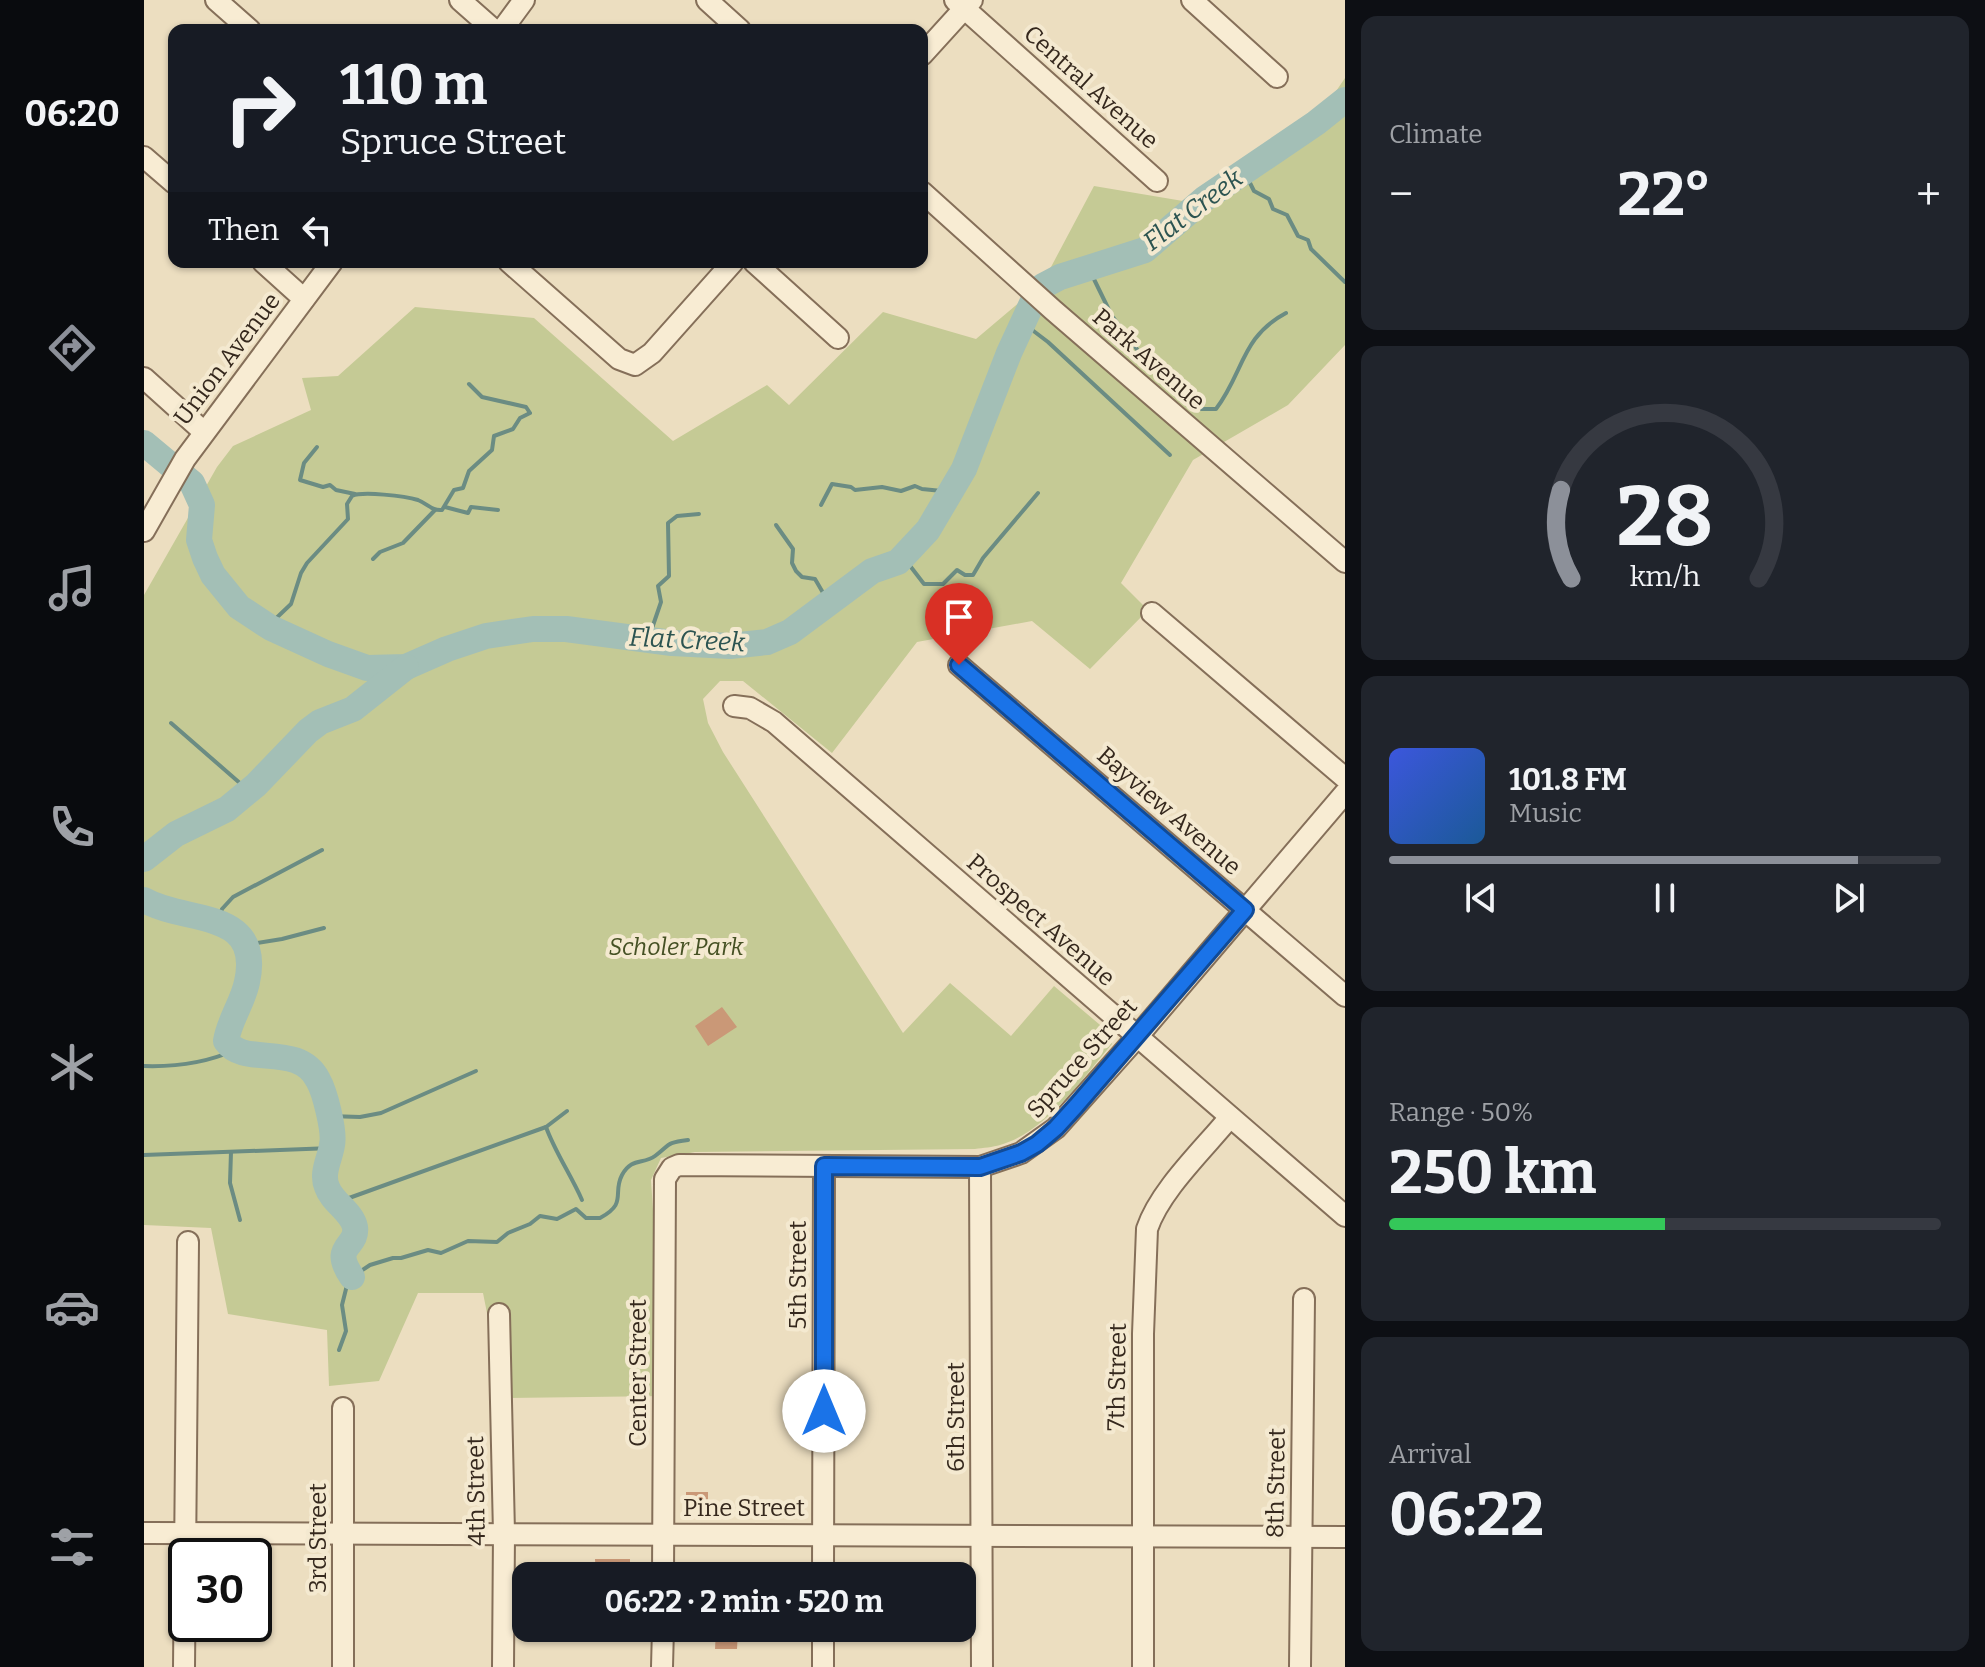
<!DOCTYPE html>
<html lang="en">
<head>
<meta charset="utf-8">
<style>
  body { margin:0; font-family:Bitter,serif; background:#20242c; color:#f1f3f6; height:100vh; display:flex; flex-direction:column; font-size:30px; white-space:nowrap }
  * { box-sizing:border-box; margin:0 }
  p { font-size:26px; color:#9ea1a6 }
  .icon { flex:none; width:44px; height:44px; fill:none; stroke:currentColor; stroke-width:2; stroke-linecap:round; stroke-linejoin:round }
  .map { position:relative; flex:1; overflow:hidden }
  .sheet { display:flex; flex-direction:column; gap:16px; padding:16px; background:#0d0f14; width:640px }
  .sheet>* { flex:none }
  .top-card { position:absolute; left:24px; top:24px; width:760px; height:244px; border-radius:16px; box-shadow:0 2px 6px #0004; background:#171b24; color:#f1f3f6; overflow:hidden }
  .speed { position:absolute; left:24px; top:1538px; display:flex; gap:16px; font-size:40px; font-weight:700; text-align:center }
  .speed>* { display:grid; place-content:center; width:104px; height:104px; border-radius:50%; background:#171b24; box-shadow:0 2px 6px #0004; line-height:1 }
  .speed .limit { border:4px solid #111; border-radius:12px; background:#fff; color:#111 }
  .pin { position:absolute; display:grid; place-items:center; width:68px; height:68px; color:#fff; margin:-82px -34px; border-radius:50% 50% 50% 0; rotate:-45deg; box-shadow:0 0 8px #0007 }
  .pin .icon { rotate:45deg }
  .me { position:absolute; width:88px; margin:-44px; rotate:0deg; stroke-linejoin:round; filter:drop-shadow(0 0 6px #0008) }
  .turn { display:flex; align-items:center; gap:28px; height:168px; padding:0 40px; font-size:36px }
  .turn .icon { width:104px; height:104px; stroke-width:2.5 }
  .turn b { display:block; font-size:56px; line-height:68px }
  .then { display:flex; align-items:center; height:76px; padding:0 40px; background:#0003; gap:16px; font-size:30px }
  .big { font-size:60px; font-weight:700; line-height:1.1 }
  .sheet .card { flex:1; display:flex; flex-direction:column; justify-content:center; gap:12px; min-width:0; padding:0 28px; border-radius:16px; background:#20242c }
  .sheet .dial { align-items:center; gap:0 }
  .dial svg { height:208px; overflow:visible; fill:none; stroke:#363941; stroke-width:7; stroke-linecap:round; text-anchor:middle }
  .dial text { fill:#f1f3f6; stroke:none }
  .song { display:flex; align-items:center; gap:24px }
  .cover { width:96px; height:96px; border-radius:12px; background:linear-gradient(135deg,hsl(230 70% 55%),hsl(210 70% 35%)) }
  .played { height:8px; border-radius:4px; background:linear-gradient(90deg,#8c9099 85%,#363941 85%) }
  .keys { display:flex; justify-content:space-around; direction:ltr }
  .heat { display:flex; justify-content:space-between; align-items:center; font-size:44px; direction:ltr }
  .charge { height:12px; border-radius:6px; background:linear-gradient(90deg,#34c759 50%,#363941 0) }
  .trip { position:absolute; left:368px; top:1562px; width:464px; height:80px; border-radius:16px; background:#171b24; box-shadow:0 2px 6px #0004; font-weight:700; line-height:80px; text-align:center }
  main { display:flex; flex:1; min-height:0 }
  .menu { display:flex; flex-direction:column; width:144px; justify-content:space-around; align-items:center; background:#090b0e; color:#9ea1a6 }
  .menu .icon { width:56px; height:56px }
  .menu .selected { color:#8c9099 }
  .menu b { font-size:36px; color:#f1f3f6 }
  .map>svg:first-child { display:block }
  .green { fill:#c5ca95 }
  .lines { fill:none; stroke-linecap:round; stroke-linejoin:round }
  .stream { stroke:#6b8c83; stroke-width:4 }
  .river { stroke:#a3bfb6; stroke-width:26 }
  .building { fill:#ca9877 }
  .minor-casing { stroke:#856f59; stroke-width:24 }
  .minor { stroke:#f8ecd3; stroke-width:20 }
  .route-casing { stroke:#114b97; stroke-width:20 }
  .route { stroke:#1a73e8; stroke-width:14 }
  .labels { text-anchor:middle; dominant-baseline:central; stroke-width:8; stroke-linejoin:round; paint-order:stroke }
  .street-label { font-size:24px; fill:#35281d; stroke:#f4e9d0 }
  .park-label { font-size:24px; font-style:italic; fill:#465124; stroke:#f4e9d0 }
  .water-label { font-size:26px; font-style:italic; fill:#2c5451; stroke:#f4e9d0 }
</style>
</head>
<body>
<main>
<nav class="menu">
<b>06:20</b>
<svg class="icon selected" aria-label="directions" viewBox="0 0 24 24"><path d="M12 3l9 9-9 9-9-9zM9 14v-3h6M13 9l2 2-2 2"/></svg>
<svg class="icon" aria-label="music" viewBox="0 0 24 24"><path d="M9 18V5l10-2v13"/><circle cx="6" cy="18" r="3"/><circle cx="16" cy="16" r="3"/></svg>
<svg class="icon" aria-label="phone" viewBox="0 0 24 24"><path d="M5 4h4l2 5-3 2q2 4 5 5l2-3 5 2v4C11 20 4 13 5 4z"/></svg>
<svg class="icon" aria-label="climate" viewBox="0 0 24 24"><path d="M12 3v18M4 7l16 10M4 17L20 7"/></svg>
<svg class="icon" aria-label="car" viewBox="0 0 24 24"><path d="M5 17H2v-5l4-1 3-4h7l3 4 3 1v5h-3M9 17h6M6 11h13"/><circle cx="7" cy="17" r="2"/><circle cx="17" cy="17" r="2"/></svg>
<svg class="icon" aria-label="filters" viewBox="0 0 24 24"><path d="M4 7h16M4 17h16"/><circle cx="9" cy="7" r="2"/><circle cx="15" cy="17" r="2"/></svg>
</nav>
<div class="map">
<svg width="1201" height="1667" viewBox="0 0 1201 1667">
  <rect width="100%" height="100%" fill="#ecdec0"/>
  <path class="green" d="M1201 78V345L1144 405 1049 460 977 583 1004 610 946 669 888 621 773 642 688 753 599 681H576L559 699 564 723 579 752 759 1033 806 983 867 1036 910 986 962 1030 968 1044C938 1079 902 1132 856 1145 849 1147 839 1148 831 1149L551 1152 517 1158 507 1180 521 1396 360 1398 339 1293H274L235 1381 185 1386 183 1330 84 1314 67 1228 0 1225V595L73 467 89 446 167 410 158 378 194 376 271 307 390 318 529 441 623 385 645 405 739 312 832 339 877 301 907 267 950 186 1039 201 1186 100Z"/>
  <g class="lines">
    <g class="stream">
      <path d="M1100 171 1110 191 1125 199 1129 209 1143 215 1154 236 1164 240 1167 249 1201 282"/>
      <path d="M944 267 968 316 995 352 1045 404 1053 409H1072C1100 372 1097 337 1142 313"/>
      <path d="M879 323 904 342 1026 455"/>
      <path d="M173 447 160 463 156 480 179 487 186 485 192 490 211 494"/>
      <path d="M677 505 688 484 707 487 711 490 738 487 757 491 771 486 778 489 808 492"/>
      <path d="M301 507 324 513 327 507 354 510"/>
      <path d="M632 525 649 549 648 563 652 571 658 577 671 579 685 603"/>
      <path d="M760 558 780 584H799L813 570 821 575H829L839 558 894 493"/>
      <path d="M229 559 236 552 259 543 291 510"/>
      <path d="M124 626 147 604 157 573 163 563 204 519 203 504 208 496C218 491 261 496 274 500 284 504 288 511 298 510L310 490 319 488 325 471 348 450 350 436 369 429 376 418 386 413 382 407 338 397 325 384"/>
      <path d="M504 640 517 602 514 586 525 576 524 523 533 516 555 514"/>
      <path d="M27 723 105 791"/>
      <path d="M0 904 2 901"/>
      <path d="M74 921 78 909 89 897 178 850"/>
      <path d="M101 945 138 939 180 928"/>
      <path d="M0 1066C32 1067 62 1063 91 1050"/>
      <path d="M185 1116 216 1117 237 1113 332 1071"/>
      <path d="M402 1127C411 1152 427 1175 438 1200"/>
      <path d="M87 1152 86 1183 96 1220"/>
      <path d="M0 1155 188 1148"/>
      <path d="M194 1202 402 1127 423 1111"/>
      <path d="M195 1350 202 1331 198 1305 203 1285 208 1277 226 1265 249 1258H257L284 1250 297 1253 324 1241 353 1242 364 1233 386 1224 396 1216 413 1219 432 1209 442 1218H456C484 1203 468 1194 478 1175 488 1157 499 1165 511 1156 527 1144 521 1143 544 1140"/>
    </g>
    <g class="river">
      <path d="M0 443 48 483 58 505 55 540 61 558 69 575 95 607 127 628 184 654 223 668 262 667 303 649 342 636 389 629H422L528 643 586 646 623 642 646 632 728 571 754 562 784 530 820 469 865 353 889 301 899 286 916 277 1001 250 1060 199 1172 123 1201 100"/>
      <path d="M0 859 32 834 83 809 112 785 164 731 176 722 209 709 262 667"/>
      <path d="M0 900C42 924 119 908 103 982 99 1002 85 1021 82 1041 100 1068 154 1041 174 1080 181 1092 191 1132 188 1145 186 1159 177 1173 183 1187 188 1202 208 1212 211 1227 214 1248 186 1245 208 1277"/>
    </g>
  </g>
  <g class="building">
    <path d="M578 1007 593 1027 564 1046 551 1026Z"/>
    <rect x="542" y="1492" width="22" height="20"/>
    <path d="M451 1559H486V1563H493L494 1576H452Z"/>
    <path d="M572 1630 594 1631 593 1649H571Z"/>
  </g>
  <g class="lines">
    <g class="minor-casing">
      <g id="minor">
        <path d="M72 0 106 30"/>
        <path d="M316 0 350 30"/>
        <path d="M563 0 596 30"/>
        <path d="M811 0 1013 181"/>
        <path d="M1048 0 1133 77"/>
        <path d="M358 30 380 0"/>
        <path d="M778 55 828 0"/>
        <path d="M0 157 30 183"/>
        <path d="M778 192 909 310 1201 562"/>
        <path d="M119 262 160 299"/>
        <path d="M365 262 475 359 491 365 508 353 589 262"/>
        <path d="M610 262 694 338"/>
        <path d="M0 378 60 432"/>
        <path d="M0 531 41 459 188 262"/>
        <path d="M1008 613 1201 778"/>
        <path d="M815 665 1201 996"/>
        <path d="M590 706 606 708 630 722 1201 1216"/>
        <path d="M836 1167 838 1667"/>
        <path d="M355 1314 360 1533 359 1667"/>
        <path d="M199 1408V1667"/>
        <path d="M0 1533 1201 1537"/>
        <path d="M519 1576 521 1179 528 1168 535 1165 836 1167 877 1153 912 1128 993 1037 1201 793"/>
        <path d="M679 1576 680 1166"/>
        <path d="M40 1667 44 1242"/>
        <path d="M518 1667 519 1628"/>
        <path d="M679 1667V1628"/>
        <path d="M999 1667V1334L1003 1229C1016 1190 1060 1149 1086 1117"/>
        <path d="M1156 1667 1160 1299"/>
      </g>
    </g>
    <use href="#minor" class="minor"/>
  </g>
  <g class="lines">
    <g class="route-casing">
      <path id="route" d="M680 1411V1166L836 1167 877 1153 893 1144 912 1128 932 1106 1101 910 815 665"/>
    </g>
    <use href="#route" class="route"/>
  </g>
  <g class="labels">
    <g class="street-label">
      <text transform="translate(947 87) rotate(42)">Central Avenue</text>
      <text transform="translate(83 359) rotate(-53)">Union Avenue</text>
      <text transform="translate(1005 359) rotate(41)">Park Avenue</text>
      <text transform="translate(1025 811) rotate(41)">Bayview Avenue</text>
      <text transform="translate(897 920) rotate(41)">Prospect Avenue</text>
      <text transform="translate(938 1058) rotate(-48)">Spruce Street</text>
      <text transform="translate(654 1275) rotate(-90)">5th Street</text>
      <text transform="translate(494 1373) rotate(-90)">Center Street</text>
      <text transform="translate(973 1377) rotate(-89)">7th Street</text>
      <text transform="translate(812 1417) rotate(-90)">6th Street</text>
      <text transform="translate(1132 1483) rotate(-89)">8th Street</text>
      <text transform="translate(332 1491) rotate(-91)">4th Street</text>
      <text x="600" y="1508">Pine Street</text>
      <text transform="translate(174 1538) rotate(-90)">3rd Street</text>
    </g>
    <g class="park-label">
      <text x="532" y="947">Scholer Park</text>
    </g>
    <g class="water-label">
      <text transform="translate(1049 210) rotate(-37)">Flat Creek</text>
      <text transform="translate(543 640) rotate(3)">Flat Creek</text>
    </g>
  </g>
</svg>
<div class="speed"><div class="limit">30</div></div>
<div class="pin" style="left:815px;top:665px;background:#d93025"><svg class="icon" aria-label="arrive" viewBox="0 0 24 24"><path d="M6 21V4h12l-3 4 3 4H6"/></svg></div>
<svg class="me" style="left:680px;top:1411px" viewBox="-20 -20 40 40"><circle r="19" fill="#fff"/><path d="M0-13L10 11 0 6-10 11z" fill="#1a73e8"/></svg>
<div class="trip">06:22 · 2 min · 520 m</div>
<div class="top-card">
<div class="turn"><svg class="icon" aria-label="right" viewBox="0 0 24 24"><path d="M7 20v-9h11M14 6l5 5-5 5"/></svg><div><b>110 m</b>Spruce Street</div></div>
<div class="then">Then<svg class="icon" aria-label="left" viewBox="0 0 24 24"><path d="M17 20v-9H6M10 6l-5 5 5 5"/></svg></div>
</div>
</div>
<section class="sheet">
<div class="card"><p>Climate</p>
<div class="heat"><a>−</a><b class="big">22°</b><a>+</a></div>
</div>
<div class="card dial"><svg viewBox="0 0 100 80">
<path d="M14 69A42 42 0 1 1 86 69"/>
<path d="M14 69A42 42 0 0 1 10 35" stroke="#8c9099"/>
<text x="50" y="56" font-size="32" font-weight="700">28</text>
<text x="50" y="72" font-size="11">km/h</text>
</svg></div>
<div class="card">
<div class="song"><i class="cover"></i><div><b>101.8 FM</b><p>Music</p></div></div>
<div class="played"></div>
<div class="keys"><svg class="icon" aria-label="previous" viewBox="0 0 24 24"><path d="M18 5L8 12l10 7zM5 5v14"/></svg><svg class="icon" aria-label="pause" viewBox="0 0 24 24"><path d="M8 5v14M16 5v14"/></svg><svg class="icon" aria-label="next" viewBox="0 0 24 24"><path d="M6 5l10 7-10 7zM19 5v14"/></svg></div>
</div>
<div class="card"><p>Range · 50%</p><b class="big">250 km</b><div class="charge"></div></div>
<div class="card"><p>Arrival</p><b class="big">06:22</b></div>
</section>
</main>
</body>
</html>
